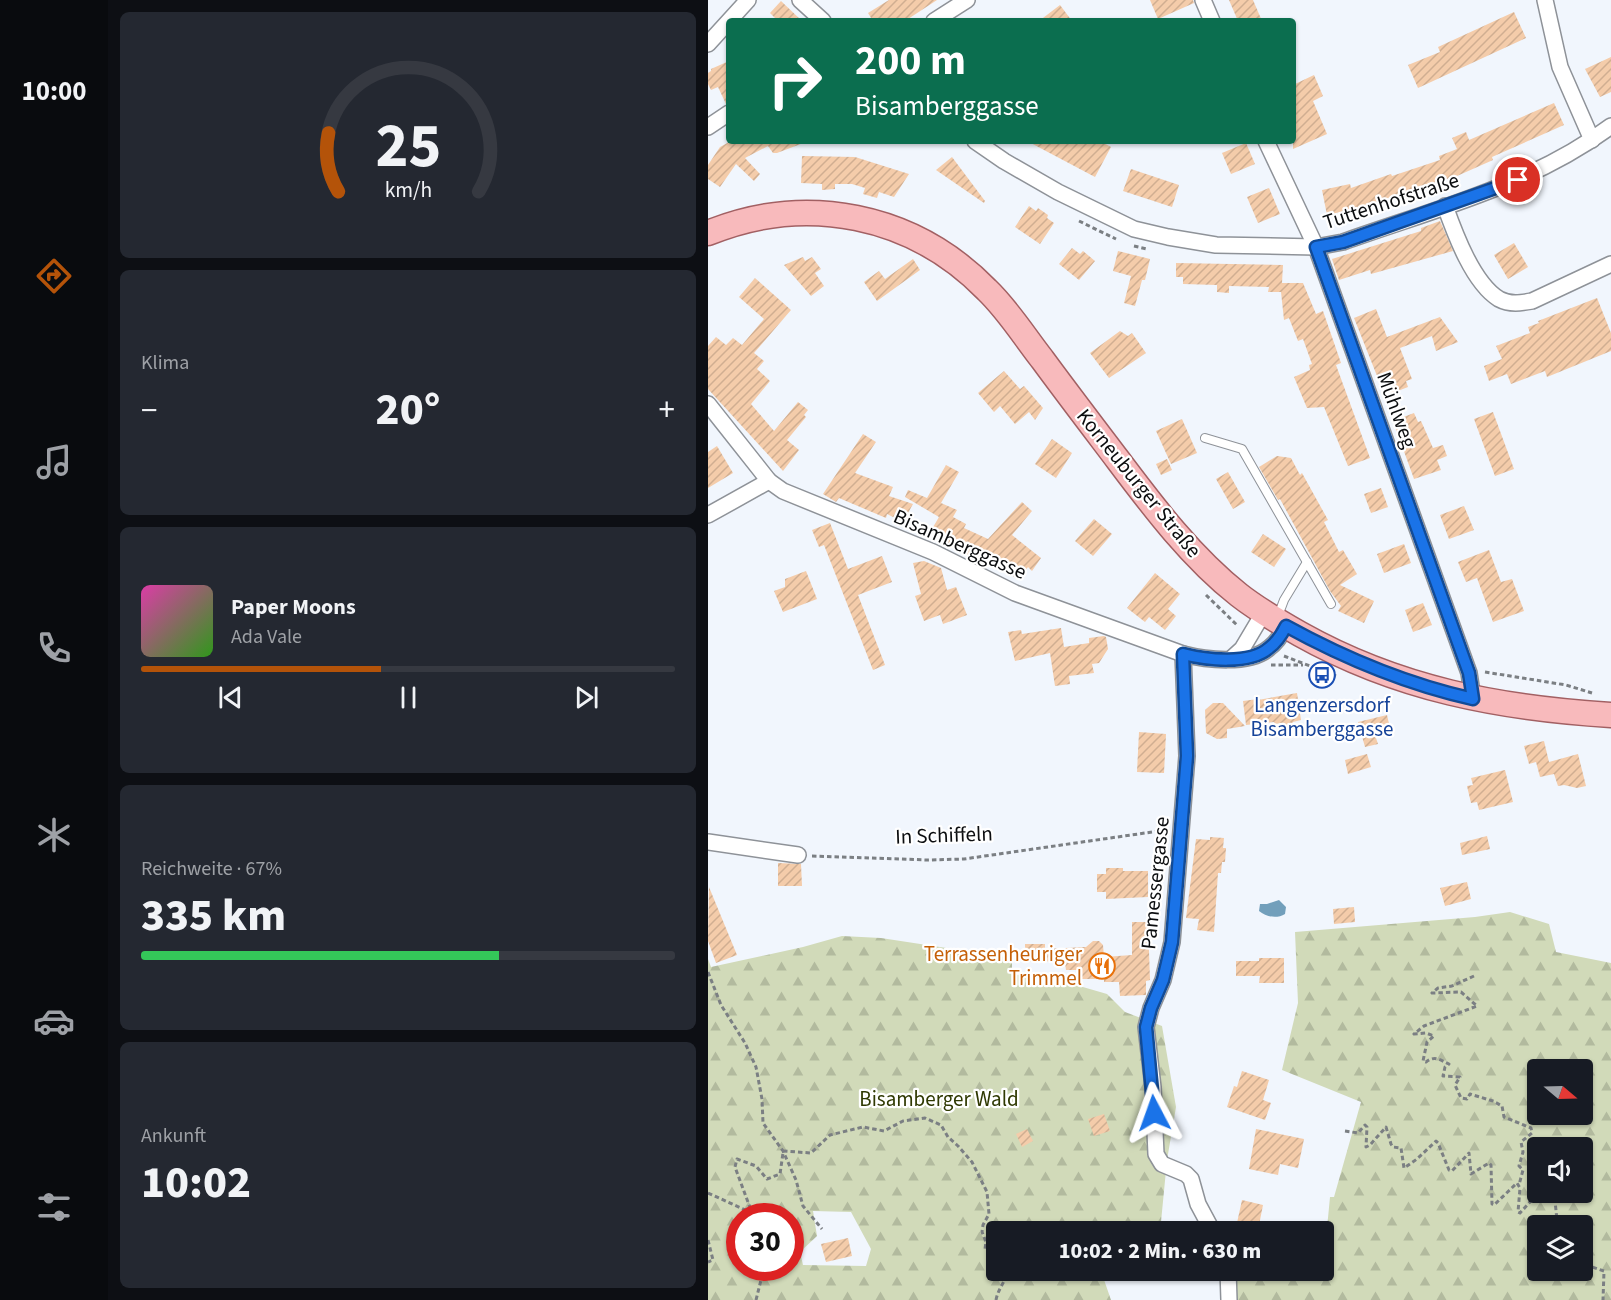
<!DOCTYPE html>
<html lang="de">
<head>
<meta charset="utf-8">
<style>
  body { margin:0; font-family:"Source Sans 3",sans-serif; background:#242831; color:#f1f3f6; height:100vh; display:flex; flex-direction:column; font-size:22px; white-space:nowrap }
  * { box-sizing:border-box; margin:0 }
  p { font-size:20px; color:#9ea1a6 }
  .icon { flex:none; width:33px; height:33px; fill:none; stroke:currentColor; stroke-width:2; stroke-linecap:round; stroke-linejoin:round }
  .map { position:relative; flex:1; overflow:hidden }
  .details { display:flex; flex-direction:column; gap:12px; padding:12px; background:#0d0f14; width:600px }
  .details>* { flex:none }
  .hud { position:absolute; left:18px; top:18px; width:570px; height:126px; border-radius:6px; box-shadow:0 2px 4px #0004; background:#0b6e4f; color:#fff; overflow:hidden }
  .needle { width:39px; rotate:109deg }
  .fabs { position:absolute; left:819px; top:1059px; display:grid; gap:12px }
  .fabs a { display:grid; place-items:center; width:66px; height:66px; border-radius:6px; background:#171b24; box-shadow:0 2px 4px #0004; font-size:30px }
  .speed { position:absolute; left:18px; top:1203px; display:flex; gap:12px; font-size:30px; font-weight:700; text-align:center }
  .speed>* { display:grid; place-content:center; width:78px; height:78px; border-radius:50%; background:#171b24; box-shadow:0 2px 4px #0004; line-height:1 }
  .speed .limit { border:9px solid #d22; background:#fff; color:#111 }
  .pin { position:absolute; display:grid; place-items:center; width:51px; height:51px; color:#fff; margin:-26px; border:3px solid #fff; border-radius:50%; box-shadow:0 2px 6px #0007 }
  .me { position:absolute; width:66px; margin:-33px; rotate:356deg; stroke-linejoin:round; filter:drop-shadow(0 0 4px #0008) }
  .turn { display:flex; align-items:center; gap:21px; height:126px; padding:0 30px; font-size:27px }
  .turn .icon { width:78px; height:78px; stroke-width:2.5 }
  .turn b { display:block; font-size:42px; line-height:51px }
  .big { font-size:45px; font-weight:800; line-height:1.1 }
  .details .tile { flex:1; display:flex; flex-direction:column; justify-content:center; gap:9px; min-width:0; padding:0 21px; border-radius:9px; background:#242831 }
  .details .dial { align-items:center; gap:0 }
  .dial svg { height:156px; overflow:visible; fill:none; stroke:#363941; stroke-width:7; stroke-linecap:round; text-anchor:middle }
  .dial text { fill:#f1f3f6; stroke:none }
  .song { display:flex; align-items:center; gap:18px }
  .cover { width:72px; height:72px; border-radius:9px; background:linear-gradient(135deg,hsl(320 70% 55%),hsl(110 70% 35%)) }
  .played { height:6px; border-radius:3px; background:linear-gradient(90deg,#b45309 45%,#363941 45%) }
  .keys { display:flex; justify-content:space-around; direction:ltr }
  .heat { display:flex; justify-content:space-between; align-items:center; font-size:33px; direction:ltr }
  .charge { height:9px; border-radius:4px; background:linear-gradient(90deg,#34c759 67%,#363941 0) }
  .trip { position:absolute; left:278px; top:1221px; width:348px; height:60px; border-radius:6px; background:#171b24; box-shadow:0 2px 4px #0004; font-weight:800; line-height:60px; text-align:center }
  main { display:flex; flex:1; min-height:0 }
  .tabs { display:flex; flex-direction:column; width:108px; justify-content:space-around; align-items:center; background:#090b0e; color:#9ea1a6 }
  .tabs .icon { width:42px; height:42px }
  .tabs .selected { color:#b45309 }
  .tabs b { font-size:27px; color:#f1f3f6 }
  .map>svg:first-child { display:block }
  .forest { fill:url(#forest-firs); fill-rule:evenodd }
  .water { fill:#729fbb }
  .building { fill:url(#building-hatch) }
  .lines { fill:none; stroke-linecap:round; stroke-linejoin:round }
  .lane-casing { stroke:#8e9298; stroke-width:10 }
  .street-casing { stroke:#8e9298; stroke-width:18 }
  .primary-casing { stroke:#a26063; stroke-width:27 }
  .path { stroke:#7b7f83; stroke-width:3; stroke-dasharray:4.5 3; stroke-linecap:butt }
  .lane { stroke:#fff; stroke-width:8 }
  .street { stroke:#fff; stroke-width:15 }
  .primary { stroke:#f8babc; stroke-width:24 }
  .route-casing { stroke:#114b97; stroke-width:15 }
  .route { stroke:#1a73e8; stroke-width:10 }
  .labels { text-anchor:middle; dominant-baseline:central; stroke-width:4.5; stroke-linejoin:round; paint-order:stroke }
  .street-label { font-size:21px; fill:#0b0d0f; stroke:#fff }
  .transit-label { font-size:21px; fill:#164399; stroke:#fff }
  .food-label { font-size:21px; fill:#c56008; stroke:#fff; text-anchor:end }
  .park-label { font-size:21px; fill:#2f3902; stroke:#fff }
</style>
</head>
<body>
<main>
<nav class="tabs">
<b>10:00</b>
<svg class="icon selected" aria-label="directions" viewBox="0 0 24 24"><path d="M12 3l9 9-9 9-9-9zM9 14v-3h6M13 9l2 2-2 2"/></svg>
<svg class="icon" aria-label="music" viewBox="0 0 24 24"><path d="M9 18V5l10-2v13"/><circle cx="6" cy="18" r="3"/><circle cx="16" cy="16" r="3"/></svg>
<svg class="icon" aria-label="phone" viewBox="0 0 24 24"><path d="M5 4h4l2 5-3 2q2 4 5 5l2-3 5 2v4C11 20 4 13 5 4z"/></svg>
<svg class="icon" aria-label="climate" viewBox="0 0 24 24"><path d="M12 3v18M4 7l16 10M4 17L20 7"/></svg>
<svg class="icon" aria-label="car" viewBox="0 0 24 24"><path d="M5 17H2v-5l4-1 3-4h7l3 4 3 1v5h-3M9 17h6M6 11h13"/><circle cx="7" cy="17" r="2"/><circle cx="17" cy="17" r="2"/></svg>
<svg class="icon" aria-label="filters" viewBox="0 0 24 24"><path d="M4 7h16M4 17h16"/><circle cx="9" cy="7" r="2"/><circle cx="15" cy="17" r="2"/></svg>
</nav>
<section class="details">
<div class="tile dial"><svg viewBox="0 0 100 80">
<path d="M14 69A42 42 0 1 1 86 69"/>
<path d="M14 69A42 42 0 0 1 9 39" stroke="#b45309"/>
<text x="50" y="56" font-size="32" font-weight="700">25</text>
<text x="50" y="72" font-size="11">km/h</text>
</svg></div>
<div class="tile"><p>Klima</p>
<div class="heat"><a>−</a><b class="big">20°</b><a>+</a></div>
</div>
<div class="tile">
<div class="song"><i class="cover"></i><div><b>Paper Moons</b><p>Ada Vale</p></div></div>
<div class="played"></div>
<div class="keys"><svg class="icon" aria-label="previous" viewBox="0 0 24 24"><path d="M18 5L8 12l10 7zM5 5v14"/></svg><svg class="icon" aria-label="pause" viewBox="0 0 24 24"><path d="M8 5v14M16 5v14"/></svg><svg class="icon" aria-label="next" viewBox="0 0 24 24"><path d="M6 5l10 7-10 7zM19 5v14"/></svg></div>
</div>
<div class="tile"><p>Reichweite · 67%</p><b class="big">335 km</b><div class="charge"></div></div>
<div class="tile"><p>Ankunft</p><b class="big">10:02</b></div>
</section>
<div class="map">
<svg width="903" height="1300" viewBox="0 0 903 1300">
  <defs>
    <pattern id="forest-firs" width="22" height="20" patternUnits="userSpaceOnUse" patternTransform="scale(1.5)"><rect width="22" height="20" fill="#d1dab9"/><path d="M5 1l3.5 6h-7zM16 11l3.5 6h-7z" fill="#b2ba9e"/></pattern>
    <pattern id="building-hatch" width="6" height="6" patternUnits="userSpaceOnUse" patternTransform="scale(1.5)"><rect width="6" height="6" fill="#f4ccaa"/><path d="M-1 1l2-2M0 6l6-6M5 7l2-2" fill="none" stroke="#d0ae91"/></pattern>
  </defs>
  <rect width="100%" height="100%" fill="#f1f6fd"/>
  <g class="forest">
    <path d="M802 912 841 924 848 952 903 963V1300H521L525 1271 615 1270 622 1197H626L653 1102 574 1070 590 1003 587 932 767 917ZM830 1070H874V1114H830ZM830 1148H874V1192H830ZM830 1226H874V1270H830Z"/>
    <path d="M134 936 173 938 304 958V975L337 976 399 994 417 1012 454 1026 468 1107 459 1160 453 1222 438 1231 288 1232V1270L393 1271 403 1300H0V959L3 967 95 947ZM105 1211 143 1212 163 1249 158 1266 95 1265 92 1252 109 1236ZM32 1216H82V1268H32Z"/>
  </g>
  <path class="water" d="M571 900 578 907 577 914C569 919 558 917 551 911L552 904H559Z"/>
  <g class="building">
    <path d="M181 0H229L197 21H165L160 13Z"/>
    <path d="M442 0H485L486 3 450 19Z"/>
    <path d="M521 0H545L554 21H530Z"/>
    <path d="M73 1 94 21H70L62 13Z"/>
    <path d="M352 5 364 21H331Z"/>
    <path d="M806 12 818 38 710 88 700 65 732 52 730 47Z"/>
    <path d="M903 57V92L892 97 877 69Z"/>
    <path d="M21 61V103L18 104 10 87 3 90 0 84V73L3 71V69Z"/>
    <path d="M606 75 615 96 605 101 619 134 585 149V85Z"/>
    <path d="M846 103 856 125 784 157 785 160 749 176 708 188 655 207 619 215 614 190 642 184 643 188 683 174 684 176 732 160 731 156 749 149 744 138 758 132 761 140Z"/>
    <path d="M23 141H97L98 142 69 153H65L60 146 37 158 52 174 46 181 28 164 12 187 0 179V165L12 147Z"/>
    <path d="M319 141H392L403 147 387 177Z"/>
    <path d="M538 143 547 164 523 174 514 153Z"/>
    <path d="M94 156 147 157 201 174 186 197 171 192 169 198 155 194 157 188 144 184H127V189L114 190V184L93 183Z"/>
    <path d="M244 157 277 201 276 203 228 170Z"/>
    <path d="M423 169 471 185 464 207 415 191Z"/>
    <path d="M561 188 572 214 550 223 539 197Z"/>
    <path d="M321 206 328 211 330 208 340 215 339 218 346 223 332 244 307 227Z"/>
    <path d="M732 221 745 251 663 274 662 270 631 280 624 259 713 231V228Z"/>
    <path d="M806 243 820 267 800 279 786 255Z"/>
    <path d="M364 248 372 254 375 251 387 261 371 280 351 264Z"/>
    <path d="M410 251 442 259 437 280H434L427 306 416 303 423 276 405 271Z"/>
    <path d="M95 257 97 261 104 257 113 269 107 273 116 286 103 296 76 265Z"/>
    <path d="M205 259 212 270 169 301 156 282 171 271 177 279Z"/>
    <path d="M468 263 575 265 574 283H595L608 314 615 311 633 363 628 365 662 458 640 466 616 407 599 408 586 377 602 370 601 365 604 364 595 339 590 341 581 318 576 320 573 292H560L561 287 521 286V293L509 292V285L475 284V277H468Z"/>
    <path d="M47 278 83 310 46 353 56 361 49 369 62 381 43 404 66 431 90 402 100 410 96 415 98 417 79 440 91 450 75 471 0 389V346L8 337 18 345 25 338 34 345 56 319 31 297Z"/>
    <path d="M889 298 903 333V351L839 377 837 371 803 384 799 374 781 381 776 366 794 359 788 346 822 333 820 327 831 323 830 321Z"/>
    <path d="M668 309 679 337 732 317 750 342 728 351 724 336 692 348 704 379 698 381 700 387 677 396 646 318Z"/>
    <path d="M412 331 420 336 424 333 438 353 401 378 382 353Z"/>
    <path d="M296 371 312 389 316 386 335 408 327 420 321 412 307 424 292 406 286 412 270 393Z"/>
    <path d="M785 412 806 469 787 476 766 419Z"/>
    <path d="M706 413 710 422 713 421 725 448 735 445 739 456 729 460 733 470 706 479 685 421Z"/>
    <path d="M474 419 489 453 463 464 448 431Z"/>
    <path d="M155 434 168 442 147 473 185 487 181 496 205 504 195 522 179 514 178 518 131 498 128 502 115 494Z"/>
    <path d="M344 439 364 453 348 478 327 464Z"/>
    <path d="M9 446 25 473 0 488V452Z"/>
    <path d="M569 456 583 458 592 475 594 473 620 520 616 522 631 552 635 550 649 574 632 585 666 601 656 623 630 611 633 606 622 591 572 499 570 500 551 467Z"/>
    <path d="M459 459 464 470 453 475 448 464Z"/>
    <path d="M238 465 251 472 233 503 249 510 245 517 258 524 256 528 280 539 314 502 324 511 304 535 333 558 324 571 320 567 310 580 284 559 279 565 221 534 231 517 197 497 200 490 219 498Z"/>
    <path d="M520 472 537 502 525 509 508 479Z"/>
    <path d="M673 488 680 507 663 513 656 494Z"/>
    <path d="M756 506 766 530 741 539 732 515Z"/>
    <path d="M386 519 404 534 385 556 367 541Z"/>
    <path d="M122 523 140 569 174 556 184 582 150 595 177 665 165 670 116 545 111 547 104 530Z"/>
    <path d="M555 534 578 549 566 567 543 552Z"/>
    <path d="M696 544 703 563 676 573 669 554Z"/>
    <path d="M781 550 793 582 804 579 816 611 785 622 769 578 758 582 750 562Z"/>
    <path d="M216 561 233 568 239 590 248 587 259 615 235 624 232 615 216 621 207 596 213 594 205 563Z"/>
    <path d="M98 571 109 599 75 612 66 591 77 587V579Z"/>
    <path d="M447 573 472 594 460 609 468 616 457 630 441 617 437 622 419 608Z"/>
    <path d="M715 603 724 625 705 632 697 610Z"/>
    <path d="M353 628 356 647 381 643V638L396 636 398 637 400 649 391 663 384 664 386 673 361 676 362 684 347 686 342 653 307 661 300 632 313 630 314 634Z"/>
    <path d="M589 693 593 720 585 722 580 729 574 723 567 724 566 722 538 725 535 701 550 699V700Z"/>
    <path d="M505 703H515L537 726 519 729V738L509 739 498 733 497 710Z"/>
    <path d="M679 715 682 728 666 732 670 744 657 747 650 722Z"/>
    <path d="M431 732 458 734 456 773 429 772Z"/>
    <path d="M836 741 841 762 870 754 878 786 869 788 856 785 850 786 846 774 832 777 828 762 821 764 816 746Z"/>
    <path d="M659 754 663 767 640 774 637 760Z"/>
    <path d="M797 770 805 802 771 810 769 802 763 803 759 786 765 785 763 778Z"/>
    <path d="M779 836 782 849 754 855 752 843Z"/>
    <path d="M502 837 516 838 515 848H518L517 862H514L513 873H510L506 932 489 930 491 919 478 918 488 839 502 840Z"/>
    <path d="M70 863 93 864 94 886H70Z"/>
    <path d="M398 868H415V871H440V897L398 899V892H389V874H398Z"/>
    <path d="M759 882 763 899 737 906 732 888Z"/>
    <path d="M1 887 29 955 8 963 0 941Z"/>
    <path d="M646 907 647 922 626 924 625 909Z"/>
    <path d="M424 922H440L442 980 438 981V995L412 996 411 982H396V979H369V970H358L357 963 352 964V961L314 962V950H317V944H337V949L378 947 385 941H391L395 945 396 957 424 955Z"/>
    <path d="M551 958H576V983H551L552 976H528V961H551Z"/>
    <path d="M534 1071 561 1080 555 1100 563 1103 557 1120 519 1107 526 1086 529 1087Z"/>
    <path d="M396 1114 402 1131 386 1136 380 1119Z"/>
    <path d="M319 1129 325 1141 314 1147 308 1134Z"/>
    <path d="M548 1129 596 1139 590 1168 572 1164 570 1175 541 1169Z"/>
    <path d="M534 1200 555 1205 550 1230 544 1228 543 1232H527Z"/>
    <path d="M140 1238 144 1256 118 1262 113 1244Z"/>
  </g>
  <g class="lines">
    <g class="lane-casing">
      <g id="lane">
        <path d="M497 438 534 449 623 604"/>
        <path d="M570 616 576 600 599 562"/>
      </g>
    </g>
    <g class="street-casing">
      <g id="street">
        <path d="M92 0 115 21"/>
        <path d="M495 0 504 21"/>
        <path d="M837 0 852 67 884 140"/>
        <path d="M226 21 259 0"/>
        <path d="M0 44 40 0"/>
        <path d="M0 127 21 113"/>
        <path d="M267 141 296 161 350 192 426 229 460 237 508 245 608 247 635 242C727 209 824 185 903 126"/>
        <path d="M558 141 608 247 761 673 765 699"/>
        <path d="M737 206C747 234 765 283 791 299 802 305 813 303 824 301L903 264"/>
        <path d="M0 404 61 481 75 491 225 552 307 593 329 601 475 654C498 660 542 665 561 648 568 643 574 634 578 626"/>
        <path d="M0 515 61 481"/>
        <path d="M475 654 479 756 464 942 455 980 443 1008 438 1027 445 1087 448 1154 454 1164 478 1174 483 1179 490 1204 505 1232"/>
        <path d="M523 659 534 649 556 612"/>
        <path d="M0 842 90 855"/>
        <path d="M520 1270 521 1300"/>
      </g>
    </g>
    <g class="primary-casing">
      <path id="primary" d="M0 233C98 193 205 214 279 290 300 310 316 336 334 359 359 393 385 427 410 460 446 508 484 558 531 595 550 610 571 622 592 634 690 689 791 708 903 715"/>
    </g>
    <g class="path">
      <path d="M371 221 408 239"/>
      <path d="M426 246 439 249"/>
      <path d="M498 595 530 626"/>
      <path d="M576 656 628 676"/>
      <path d="M563 665H595"/>
      <path d="M777 672 858 685 884 693"/>
      <path d="M104 856 220 860 256 859 458 830"/>
      <path d="M0 972 13 1005 37 1043 48 1067 54 1099 55 1123 75 1151 88 1180 95 1206 114 1229"/>
      <path d="M766 976 744 986 730 988 724 993 753 992 769 1006 716 1026 706 1034 718 1033 726 1036 719 1042 715 1061 718 1062C727 1055 732 1060 741 1064L737 1067 735 1076 752 1077 747 1085 753 1098 759 1099 762 1094 765 1095 785 1101 794 1106 796 1117 823 1128 824 1133 813 1142 815 1152 811 1166 815 1170 811 1185"/>
      <path d="M637 1131 650 1133 657 1125 659 1127 658 1147 662 1145 678 1127 683 1144 685 1147 693 1148 696 1168 709 1159 728 1141 730 1143 741 1170 744 1171 761 1153 763 1174 781 1163 783 1165 784 1204 786 1205 809 1183 812 1188 810 1212 812 1213 831 1192"/>
      <path d="M75 1151 103 1153 122 1135 155 1127 176 1131 195 1121 217 1118 233 1125 240 1137 250 1146 264 1162 279 1192 281 1214 275 1225 274 1232 278 1242 277 1249 288 1257"/>
      <path d="M842 1192 847 1201 849 1220H858L859 1226"/>
      <path d="M0 1193 44 1213 27 1167 29 1159 48 1166 59 1179 72 1174 75 1153"/>
      <path d="M0 1240 5 1260 0 1262"/>
      <path d="M874 1258 878 1265 896 1271 895 1300"/>
      <path d="M48 1300 56 1268"/>
      <path d="M288 1300C290 1289 297 1282 301 1270"/>
    </g>
    <use href="#lane" class="lane"/>
    <use href="#street" class="street"/>
    <use href="#primary" class="primary"/>
  </g>
  <g class="lines">
    <g class="route-casing">
      <path id="route" d="M446 1113 438 1027 443 1008 455 980 464 942 479 756 475 654C498 660 542 665 561 648 568 643 574 634 578 626 638 659 698 684 765 699L761 673 608 247 635 242 810 180"/>
    </g>
    <use href="#route" class="route"/>
  </g>
  <defs>
    <g id="bus-ring" transform="scale(1.35)"><circle r="9.5" fill="#fff" stroke="#1a4fb4" stroke-width="1.5"/><path d="M-5-6H5V4H4V6H2V4H-2V6H-4V4H-5ZM-3.5-4V0h7V-4ZM-3.5 1.2v1.5H-2V1.2ZM2 1.2v1.5H3.5V1.2Z" fill="#1a4fb4"/></g>
    <g id="restaurant-ring" transform="scale(1.35)"><circle r="9.5" fill="#fff" stroke="#e8710a" stroke-width="1.5"/><path d="M-5-6h1v4h1v-4h1v4h1v-4h1v5L-1.5 .5V6h-2V.5L-5-1ZM5-6V6H3V1.5H1.5Q1.5-4 5-6Z" fill="#e8710a"/></g>
  </defs>
  <g fill-rule="evenodd">
    <use href="#bus-ring" x="614" y="675"/>
    <use href="#restaurant-ring" x="394" y="966"/>
  </g>
  <g class="labels">
    <g class="street-label">
      <text transform="translate(683 201) rotate(-18)">Tuttenhofstraße</text>
      <text transform="translate(689 410) rotate(70)">Mühlweg</text>
      <text transform="translate(431 483) rotate(51)">Korneuburger Straße</text>
      <text transform="translate(252 544) rotate(24)">Bisamberggasse</text>
      <text transform="translate(236 835) rotate(-2)">In Schiffeln</text>
      <text transform="translate(447 883) rotate(-84)">Pamessergasse</text>
    </g>
    <g class="transit-label">
      <text x="614" y="705">Langenzersdorf<tspan x="614" dy="24">Bisamberggasse</tspan></text>
    </g>
    <g class="food-label">
      <text x="374" y="954">Terrassenheuriger<tspan x="374" dy="24">Trimmel</tspan></text>
    </g>
    <g class="park-label">
      <text x="231" y="1099">Bisamberger Wald</text>
    </g>
  </g>
</svg>
<div class="fabs">
<a><svg class="needle" viewBox="-14 -14 28 28"><path d="M0-13l5 13h-10z" fill="#e53935"/><path d="M0 13l5-13h-10z" fill="#9ea1a6"/></svg></a>
<a><svg class="icon" aria-label="sound" viewBox="0 0 24 24"><path d="M4 9h4l5-4v14l-5-4H4zM17 9q2 3 0 6"/></svg></a>
<a><svg class="icon" aria-label="layers" viewBox="0 0 24 24"><path d="M12 4l9 5-9 5-9-5zM3 14l9 5 9-5"/></svg></a>
</div>
<div class="speed"><div class="limit">30</div></div>
<div class="pin" style="left:810px;top:180px;background:#d93025"><svg class="icon" aria-label="arrive" viewBox="0 0 24 24"><path d="M6 21V4h12l-3 4 3 4H6"/></svg></div>
<svg class="me" style="left:446px;top:1113px" viewBox="-20 -20 40 40"><path d="M0-17L14 15 0 8-14 15z" fill="#1a73e8" stroke="#fff" stroke-width="4"/></svg>
<div class="trip">10:02 · 2 Min. · 630 m</div>
<div class="hud">
<div class="turn"><svg class="icon" aria-label="right" viewBox="0 0 24 24"><path d="M7 20v-9h11M14 6l5 5-5 5"/></svg><div><b>200 m</b>Bisamberggasse</div></div>
</div>
</div>
</main>
</body>
</html>
